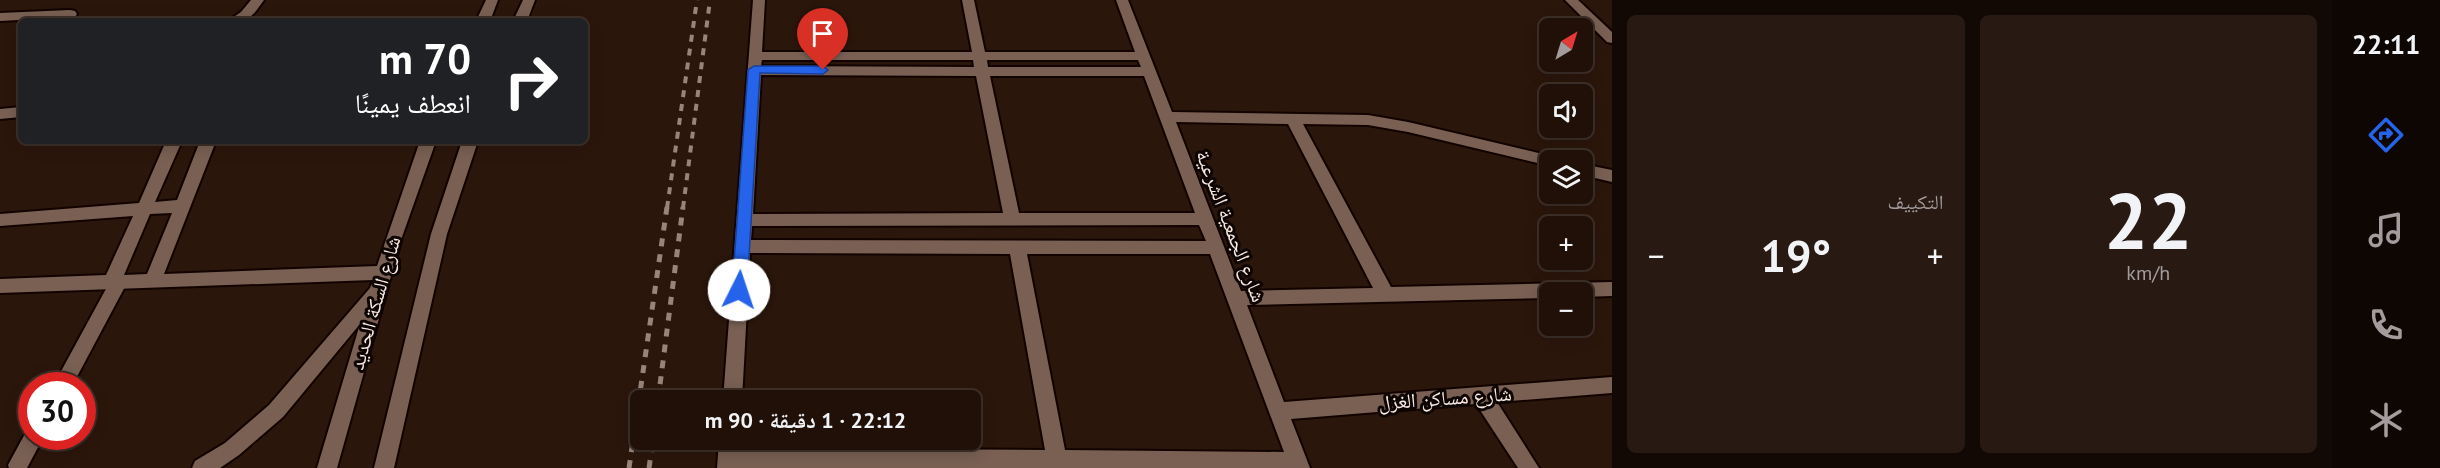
<!DOCTYPE html>
<html lang="ar">
<head>
<meta charset="utf-8">
<style>
  body { margin:0; font-family:"PT Sans","Noto Naskh Arabic",sans-serif; background:#281912; color:#f1f3f6; direction:rtl; height:100vh; display:flex; flex-direction:column; font-size:22px; white-space:nowrap }
  * { box-sizing:border-box; margin:0 }
  p { font-size:20px; color:#a29d9c }
  .icon { flex:none; width:33px; height:33px; fill:none; stroke:currentColor; stroke-width:2; stroke-linecap:round; stroke-linejoin:round }
  .map { position:relative; flex:1; overflow:hidden; direction:ltr }
  .drawer { display:flex; flex-direction:column; gap:15px; padding:15px; background:#120904; width:720px }
  .drawer>* { flex:none }
  .guide { position:absolute; left:18px; top:18px; width:570px; height:126px; border-radius:9px; box-shadow:0 3px 15px #0003,0 0 0 2px #3d3029; direction:rtl; background:#202124; color:#fff; overflow:hidden }
  .needle { width:39px; rotate:38deg }
  .fabs { position:absolute; left:1539px; top:18px; display:grid; gap:12px }
  .fabs a { display:grid; place-items:center; width:54px; height:54px; border-radius:9px; background:#201008; box-shadow:0 3px 15px #0003,0 0 0 2px #3d3029; font-size:30px }
  .speed { position:absolute; left:18px; top:372px; display:flex; gap:12px; font-size:30px; font-weight:700; text-align:center }
  .speed>* { display:grid; place-content:center; width:78px; height:78px; border-radius:50%; background:#201008; box-shadow:0 3px 15px #0003,0 0 0 2px #3d3029; line-height:1 }
  .speed .limit { border:9px solid #d22; background:#fff; color:#111 }
  .pin { position:absolute; display:grid; place-items:center; width:51px; height:51px; color:#fff; margin:-62px -26px; border-radius:50% 50% 50% 0; rotate:-45deg; box-shadow:0 0 6px #0007 }
  .pin .icon { rotate:45deg }
  .me { position:absolute; width:66px; margin:-33px; rotate:4deg; stroke-linejoin:round; filter:drop-shadow(0 0 4px #0008) }
  .turn { display:flex; align-items:center; gap:21px; height:126px; padding:0 18px; font-size:27px }
  .turn .icon { width:78px; height:78px; stroke-width:2.5 }
  .turn b { display:block; font-size:42px; line-height:51px }
  .big { font-size:45px; font-weight:800; line-height:1.1 }
  .drawer .tile { flex:1; display:flex; flex-direction:column; justify-content:center; gap:9px; min-width:0; padding:0 21px; border-radius:9px; background:#281912 }
  .drawer .dial { align-items:center; gap:0 }
  .dial b { font-size:78px; line-height:1 }
  .heat { display:flex; justify-content:space-between; align-items:center; font-size:33px; direction:ltr }
  .drawer .tiles { flex:1; display:grid; gap:15px; grid-template-columns:repeat(2,1fr) }
  .trip { position:absolute; left:630px; top:390px; width:351px; height:60px; border-radius:9px; background:#201008; box-shadow:0 3px 15px #0003,0 0 0 2px #3d3029; font-weight:800; line-height:60px; text-align:center; direction:rtl }
  main { display:flex; flex:1; min-height:0 }
  .menu { display:flex; flex-direction:column; width:108px; justify-content:space-around; align-items:center; background:#0d0603; color:#a29d9c }
  .menu .icon { width:42px; height:42px }
  .menu .active { color:#2563eb }
  .menu b { font-size:27px; color:#f1f3f6 }
  .map>svg:first-child { display:block }
  .lines { fill:none; stroke-linecap:round; stroke-linejoin:round }
  .service-casing { stroke:#120300; stroke-width:4 }
  .minor-casing { stroke:#120300; stroke-width:4 }
  .service { fill:#796053; fill-rule:evenodd }
  .minor { fill:#796053; fill-rule:evenodd }
  .rail-far1 { stroke:#97857b; stroke-width:4; stroke-dasharray:7 7; stroke-linecap:butt }
  .rail { stroke:#97857b; stroke-width:5; stroke-dasharray:8 8; stroke-linecap:butt }
  .route { fill:#2563eb; stroke:#184099; stroke-width:1.5 }
  .labels { text-anchor:middle; dominant-baseline:central; stroke-width:6; stroke-linejoin:round; paint-order:stroke }
  .street-label { font-size:20px; fill:#f8e9e1; stroke:#0d0502 }
</style>
</head>
<body>
<main>
<nav class="menu">
<b>22:11</b>
<svg class="icon active" aria-label="directions" viewBox="0 0 24 24"><path d="M12 3l9 9-9 9-9-9zM9 14v-3h6M13 9l2 2-2 2"/></svg>
<svg class="icon" aria-label="music" viewBox="0 0 24 24"><path d="M9 18V5l10-2v13"/><circle cx="6" cy="18" r="3"/><circle cx="16" cy="16" r="3"/></svg>
<svg class="icon" aria-label="phone" viewBox="0 0 24 24"><path d="M5 4h4l2 5-3 2q2 4 5 5l2-3 5 2v4C11 20 4 13 5 4z"/></svg>
<svg class="icon" aria-label="climate" viewBox="0 0 24 24"><path d="M12 3v18M4 7l16 10M4 17L20 7"/></svg>
</nav>
<section class="drawer">
<div class="tiles">
<div class="tile dial"><b>22</b><p>km/h</p></div>
<div class="tile"><p>التكييف</p>
<div class="heat"><a>−</a><b class="big">19°</b><a>+</a></div>
</div>
</div>
</section>
<div class="map">
<svg width="1612" height="468" viewBox="0 0 1612 468">
  <rect width="100%" height="100%" fill="#2b160b"/>
  <g class="lines">
    <g class="service-casing">
      <g id="service">
        <path d="M119 274 125 276 128 281 72 386H53L113 276Z"/>
        <path d="M32 428V436H44L27 468H9L8 465 27 430Z"/>
      </g>
    </g>
    <g class="minor-casing">
      <g id="minor">
        <path d="M251 0H264C252 17 250 21 228 21L241 12Z"/>
        <path d="M486 0H498L490 21H476Z"/>
        <path d="M523 0H535L527 21H513Z"/>
        <path d="M753 0H765L762 52H972L962 0H974L985 52H1135L1116 0H1128L1172 112 1368 115 1408 122 1555 157 1557 160H1550V166L1408 132 1368 125 1303 124 1391 287 1612 282V296L1582 297V292H1550V298L1247 305 1284 402 1612 377V393L1497 402 1539 468H1518L1476 404 1291 419 1310 468H717L719 440H739L738 448 1045 450 1010 254 750 253 742 400H723ZM762 60H973L974 67 761 66ZM987 60H1138L1141 67H988ZM761 75 976 76 1003 213 753 214ZM990 76H1144L1195 213H1019ZM1176 122 1288 124 1373 288 1241 291ZM1199 225 1206 241 751 240 752 226ZM1027 254H1210L1284 452 1065 450Z"/>
        <path d="M1565 0H1578L1612 32V43L1607 42Z"/>
        <path d="M70 10 75 11 77 14 75 17 0 21V13Z"/>
        <path d="M21 107V117L0 119V109Z"/>
        <path d="M166 141H182L155 202 177 200 200 141H216L164 274 377 266 420 141H436L402 237 337 468H317L360 324 283 417 239 455 220 468H192L195 461 225 443 269 405 370 288 373 280 0 293V279L106 275 133 216 0 226V214L139 203ZM172 213 147 274 124 275 150 214Z"/>
        <path d="M462 141H478L447 234 394 468H374L431 234Z"/>
        <path d="M1582 164 1612 170V182L1582 175Z"/>
      </g>
    </g>
    <use href="#service" class="service"/>
    <use href="#minor" class="minor"/>
    <g class="rail-far1">
      <path d="M667 208 697 0"/>
      <path d="M683 208 710 0"/>
    </g>
    <g class="rail">
      <path d="M658 400 683 207"/>
      <path d="M629 468 667 207"/>
      <path d="M649 468 653 440"/>
    </g>
  </g>
  <path class="route" d="M754 66H823L828 70 823 74 760 73 747 290 744 294H734L732 290 748 70Z"/>
  <g class="labels">
    <g class="street-label">
      <text transform="translate(1231 226) rotate(69)">شارع الجمعية الشرعية</text>
      <text transform="translate(375 303) rotate(-74)">شارع السكة الحديد</text>
      <text transform="translate(1445 398) rotate(-4)">شارع مساكن الغزل</text>
    </g>
  </g>
</svg>
<div class="fabs">
<a><svg class="needle" viewBox="-14 -14 28 28"><path d="M0-13l5 13h-10z" fill="#e53935"/><path d="M0 13l5-13h-10z" fill="#a29d9c"/></svg></a>
<a><svg class="icon" aria-label="sound" viewBox="0 0 24 24"><path d="M4 9h4l5-4v14l-5-4H4zM17 9q2 3 0 6"/></svg></a>
<a><svg class="icon" aria-label="layers" viewBox="0 0 24 24"><path d="M12 4l9 5-9 5-9-5zM3 14l9 5 9-5"/></svg></a>
<a>+</a>
<a>−</a>
</div>
<div class="speed"><div class="limit">30</div></div>
<div class="pin" style="left:823px;top:70px;background:#d93025"><svg class="icon" aria-label="arrive" viewBox="0 0 24 24"><path d="M6 21V4h12l-3 4 3 4H6"/></svg></div>
<svg class="me" style="left:739px;top:290px" viewBox="-20 -20 40 40"><circle r="19" fill="#fff"/><path d="M0-13L10 11 0 6-10 11z" fill="#2563eb"/></svg>
<div class="trip">22:12 · 1 دقيقة · 90 m</div>
<div class="guide">
<div class="turn"><svg class="icon" aria-label="right" viewBox="0 0 24 24"><path d="M7 20v-9h11M14 6l5 5-5 5"/></svg><div><b>70 m</b>انعطف يمينًا</div></div>
</div>
</div>
</main>
</body>
</html>
